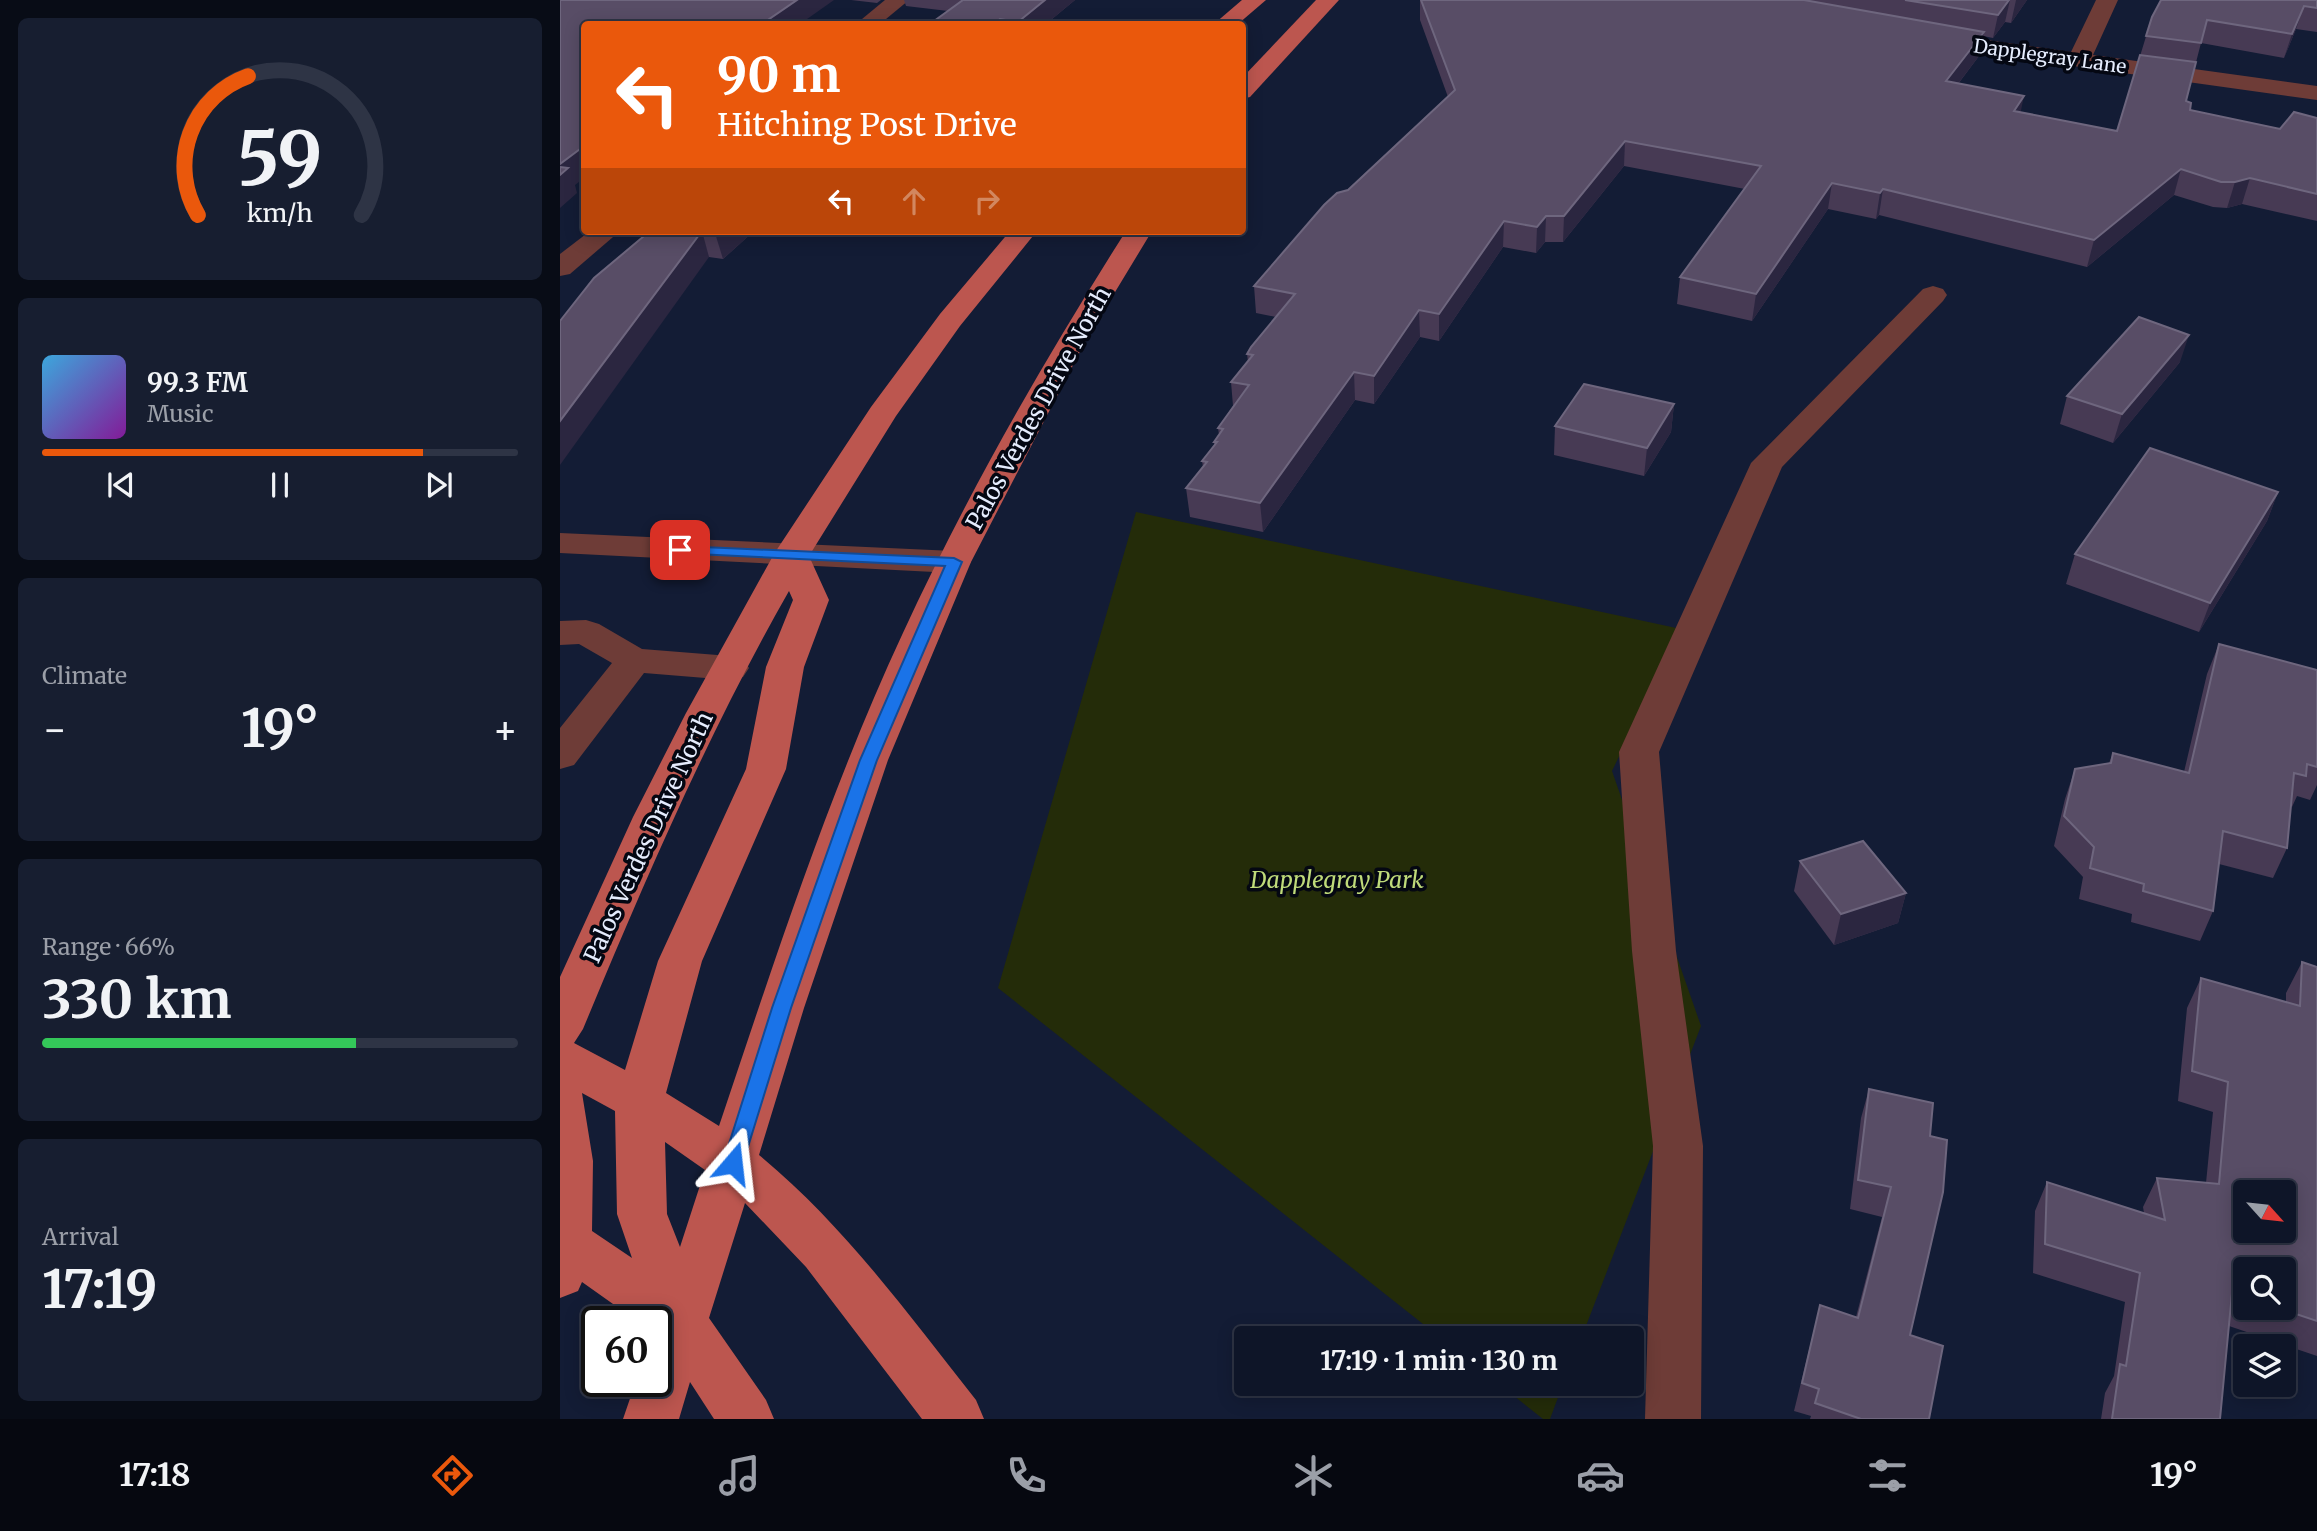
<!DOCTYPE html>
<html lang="en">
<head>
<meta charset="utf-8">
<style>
  body { margin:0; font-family:Merriweather,serif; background:#171e30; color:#f1f3f6; height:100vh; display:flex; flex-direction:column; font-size:26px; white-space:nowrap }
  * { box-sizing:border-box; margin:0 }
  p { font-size:23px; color:#9b9fa8 }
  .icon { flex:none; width:38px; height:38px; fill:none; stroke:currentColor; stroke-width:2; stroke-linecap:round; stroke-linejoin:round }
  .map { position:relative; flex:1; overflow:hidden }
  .sheet { display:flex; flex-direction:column; gap:18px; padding:18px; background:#080c16; width:560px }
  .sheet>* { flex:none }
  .banner { position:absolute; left:21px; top:21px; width:665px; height:214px; border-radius:7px; box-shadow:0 4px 18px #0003,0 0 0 2px #2e3445; background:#ea580c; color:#fff; overflow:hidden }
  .needle { width:46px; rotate:117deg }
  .controls { position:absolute; left:1673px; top:1180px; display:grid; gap:14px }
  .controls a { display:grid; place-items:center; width:63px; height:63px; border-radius:7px; background:#0e1528; box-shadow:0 4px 18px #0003,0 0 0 2px #2e3445; font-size:35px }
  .speed { position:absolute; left:21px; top:1306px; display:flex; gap:14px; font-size:35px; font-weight:700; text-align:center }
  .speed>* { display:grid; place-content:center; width:91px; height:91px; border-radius:50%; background:#0e1528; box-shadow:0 4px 18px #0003,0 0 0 2px #2e3445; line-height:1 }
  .speed .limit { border:4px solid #111; border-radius:10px; background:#fff; color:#111 }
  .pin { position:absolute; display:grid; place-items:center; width:60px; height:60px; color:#fff; margin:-30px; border-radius:14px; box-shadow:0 4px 10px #0006 }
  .me { position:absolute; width:77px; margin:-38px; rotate:17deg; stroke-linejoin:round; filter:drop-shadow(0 0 5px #0008) }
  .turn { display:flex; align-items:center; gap:24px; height:147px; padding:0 21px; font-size:32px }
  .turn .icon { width:91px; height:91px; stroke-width:2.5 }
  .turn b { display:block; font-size:49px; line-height:60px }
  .lanes { display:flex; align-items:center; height:66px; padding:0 21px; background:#0003; justify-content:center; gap:35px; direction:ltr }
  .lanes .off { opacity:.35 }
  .big { font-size:52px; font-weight:700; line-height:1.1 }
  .sheet .widget { flex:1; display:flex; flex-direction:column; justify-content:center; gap:10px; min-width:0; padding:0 24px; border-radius:10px; background:#171e30 }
  .sheet .dial { align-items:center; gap:0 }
  .dial svg { height:182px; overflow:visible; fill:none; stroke:#2e3445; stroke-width:7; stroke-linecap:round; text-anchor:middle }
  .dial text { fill:#f1f3f6; stroke:none }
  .song { display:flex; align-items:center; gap:21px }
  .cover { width:84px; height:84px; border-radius:10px; background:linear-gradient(135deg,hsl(200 70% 55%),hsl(290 70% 35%)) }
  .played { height:7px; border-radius:4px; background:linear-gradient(90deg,#ea580c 80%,#2e3445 80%) }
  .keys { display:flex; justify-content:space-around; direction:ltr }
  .heat { display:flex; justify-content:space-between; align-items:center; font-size:38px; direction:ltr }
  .charge { height:10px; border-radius:5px; background:linear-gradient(90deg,#34c759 66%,#2e3445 0) }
  .trip { position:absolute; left:674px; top:1326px; width:410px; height:70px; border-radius:7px; background:#0e1528; box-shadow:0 4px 18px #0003,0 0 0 2px #2e3445; font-weight:700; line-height:70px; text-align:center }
  .tab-bar { display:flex; height:112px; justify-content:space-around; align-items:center; background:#060810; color:#9b9fa8 }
  .tab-bar .icon { width:49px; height:49px }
  .tab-bar .on { color:#ea580c }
  .tab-bar b { font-size:32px; color:#f1f3f6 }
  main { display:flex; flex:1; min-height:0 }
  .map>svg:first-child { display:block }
  .green { fill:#242c09 }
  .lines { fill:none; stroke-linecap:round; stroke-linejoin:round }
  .minor { fill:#6e3c37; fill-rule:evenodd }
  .major { fill:#bc564f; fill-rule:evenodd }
  .wall { fill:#473a54; fill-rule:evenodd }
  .shaded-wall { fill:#2b2640 }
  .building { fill:#584d66; stroke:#6e667e; stroke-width:2; fill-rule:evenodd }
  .route { fill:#1a73e8; stroke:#114b97; stroke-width:2 }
  .labels { text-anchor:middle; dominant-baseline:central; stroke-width:7; stroke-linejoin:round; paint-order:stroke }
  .far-street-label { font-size:19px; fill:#e5ecfd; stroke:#040712 }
  .street-label { font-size:23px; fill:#e5ecfd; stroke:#040712 }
  .park-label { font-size:23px; font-style:italic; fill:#bfda7a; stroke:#040712 }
</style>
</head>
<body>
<main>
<section class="sheet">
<div class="widget dial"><svg viewBox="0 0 100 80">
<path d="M14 69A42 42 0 1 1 86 69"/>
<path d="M14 69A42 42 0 0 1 36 8" stroke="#ea580c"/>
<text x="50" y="56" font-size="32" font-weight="700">59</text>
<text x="50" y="72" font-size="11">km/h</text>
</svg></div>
<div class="widget">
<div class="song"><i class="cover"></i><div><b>99.3 FM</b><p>Music</p></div></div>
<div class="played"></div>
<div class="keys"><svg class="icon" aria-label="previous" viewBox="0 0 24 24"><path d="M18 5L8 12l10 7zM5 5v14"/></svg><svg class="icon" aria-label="pause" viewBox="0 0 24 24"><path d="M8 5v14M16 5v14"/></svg><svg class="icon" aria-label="next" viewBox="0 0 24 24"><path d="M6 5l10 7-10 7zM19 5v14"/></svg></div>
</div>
<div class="widget"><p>Climate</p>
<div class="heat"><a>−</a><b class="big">19°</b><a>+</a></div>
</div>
<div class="widget"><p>Range · 66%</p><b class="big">330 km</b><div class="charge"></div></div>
<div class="widget"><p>Arrival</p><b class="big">17:19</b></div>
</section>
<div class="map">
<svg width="1757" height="1419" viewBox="0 0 1757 1419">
  <rect width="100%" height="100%" fill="#131c35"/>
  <g class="green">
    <path d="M576 512 1121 629 1052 771 1141 1026 1021 1339H882L438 988Z"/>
    <path d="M939 1384H1003L990 1419H983Z"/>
  </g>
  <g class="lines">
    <g class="minor">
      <path d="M325 0H349L320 24H296Z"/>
      <path d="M1536 0H1558L1533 55 1757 86V100L1370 46 1362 44 1359 39 1362 34 1370 32 1511 52Z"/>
      <path d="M30 231H60L10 274 0 276V254Z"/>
      <path d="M1373 286 1383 289 1387 295 1383 301 1222 467 1099 752 1116 951 1143 1146 1141 1419H1085L1093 1146 1072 951 1059 752 1191 463 1363 289Z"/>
      <path d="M0 533 394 551 406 555 411 562 406 569 394 573 0 553Z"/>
      <path d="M26 620 39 624 82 649 170 656 183 659 189 668 183 677 170 680 84 673 14 765 0 769V728L52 663 19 644 0 645V621Z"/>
    </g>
    <g class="major">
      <path d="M682 0H706L678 24H654Z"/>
      <path d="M756 0H779L690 97 682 99V78Z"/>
      <path d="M450 231H477L400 326 336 416 249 556 269 600 244 667 226 769 142 961 106 1093 159 1126C200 1004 240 881 288 761 361 576 459 399 566 231H592L526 340 411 562 328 760 244 1008 199 1155C284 1225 348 1314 416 1400L424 1419H362L246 1267 185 1203 149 1318 206 1400 214 1419H154L130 1382 119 1419H63L76 1381H96V1321H77L22 1282 18 1291 0 1298V977L73 817 126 713 214 554 311 407 380 314ZM229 591 233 600 206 667 186 769 98 961 65 1070 14 1043 23 1029C85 880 149 731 229 591ZM22 1093 55 1111 57 1214 72 1258 32 1231 33 1161ZM105 1142 145 1170 120 1247 107 1214Z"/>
    </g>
  </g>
  <g class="wall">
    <path d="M291 0H321L317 3Z"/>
    <path d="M344 0H515L486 24H370L388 11 346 6Z"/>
    <path d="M860 0H1467L1451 23 1445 22 1433 38 1423 36 1419 56 1398 84 1460 112 1557 131 1592 17 1757 0V32L1736 29 1724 58 1641 43 1626 101 1630 110 1720 129 1757 118V221L1682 204 1667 208 1653 207 1614 195 1527 267 1319 215 1316 219 1268 209 1192 321 1117 304 1120 277 1185 189 1064 166 1003 242H985L976 253 943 247 879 341 860 337 814 404 795 400 703 532 630 517 626 488 643 467 642 461 654 446V442L659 435 658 428 673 406 671 382 688 362 687 354 716 317 696 313 694 286 788 190 888 97 860 20Z"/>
    <path d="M86 231H194L163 259 149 257 87 234Z"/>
    <path d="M1620 362 1553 443 1500 424 1507 396Z"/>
    <path d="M1114 404 1111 432 1084 476 994 455 995 426Z"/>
    <path d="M1718 492 1707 521 1639 632 1506 584 1515 554Z"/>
    <path d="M1659 644 1757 767V785L1750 800 1737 796 1732 807 1731 806 1727 848 1713 878 1659 864 1653 911 1640 941 1571 922 1572 914 1519 899 1523 877 1494 846 1505 799 1515 769 1549 763 1553 753 1624 772 1647 674Z"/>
    <path d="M1240 861 1346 893 1338 923 1274 945 1234 891Z"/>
    <path d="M1742 962 1757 967V1356L1669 1326 1660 1419H1541L1545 1393 1554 1376 1565 1302 1473 1273 1475 1211 1487 1182 1584 1213 1583 1207 1597 1178 1646 1183 1653 1112 1618 1101 1627 1008 1641 978 1726 1002V993ZM1685 1269 1724 1307H1685Z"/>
    <path d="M1309 1089 1373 1103 1350 1335 1369 1419H1250L1251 1416 1234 1411 1260 1305 1296 1317 1322 1217 1290 1209 1301 1118Z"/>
  </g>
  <g class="shaded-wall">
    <path d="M237 0H274L240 24H202Z"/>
    <path d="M485 0H515L486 24H459L458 22Z"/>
    <path d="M1450 0 1445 22 1433 38 1438 15Z"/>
    <path d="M1456 0H1467L1451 23Z"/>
    <path d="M1744 6 1736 29 1724 58 1732 34Z"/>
    <path d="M1424 32 1419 56 1381 106 1386 81Z"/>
    <path d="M1464 96 1459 120 1454 111Z"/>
    <path d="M1065 141 1064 166 1003 242 1004 216Z"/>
    <path d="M24 146V178L15 185 17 193 0 208V164Z"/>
    <path d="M1621 169 1614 195 1527 267 1534 240Z"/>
    <path d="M1690 178 1682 204 1667 208 1675 182Z"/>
    <path d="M1272 183 1268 209 1192 321 1196 294Z"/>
    <path d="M1323 189 1319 215 1316 219 1320 193Z"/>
    <path d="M986 216 985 242 976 253 977 227Z"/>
    <path d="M944 221 943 247 879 341V314Z"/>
    <path d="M142 231 149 257 0 465V421Z"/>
    <path d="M157 231H194L163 259 155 233Z"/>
    <path d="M859 310 860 337 814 404V376Z"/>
    <path d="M1629 335 1620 362 1553 443 1562 414Z"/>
    <path d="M794 372 795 400 703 532 700 503Z"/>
    <path d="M1114 404 1111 432 1084 476 1087 448Z"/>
    <path d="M1718 492 1707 521 1639 632 1650 603Z"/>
    <path d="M1346 893 1338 923 1274 945 1281 914Z"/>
  </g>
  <g class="building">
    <path d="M0 0H237L202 24H24V146L0 164Z"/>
    <path d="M403 0H485L458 22 440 19 434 24H370Z"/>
    <path d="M861 0H1244L1424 32 1386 81 1464 96 1454 111 1557 131 1580 55 1636 62 1626 101 1631 103 1630 110 1720 129 1734 112 1757 118V194L1690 178 1675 182H1661L1621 169 1534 240 1323 189 1320 193 1272 183 1196 294 1120 277 1201 166 1065 141 1004 216H986L977 227 944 221 879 314 859 310 814 376 794 372 700 503 626 488 647 462 642 461 657 442H654L663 429 658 428 689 385 671 382 693 355 687 354 691 347 735 294 694 286 764 205 777 193 788 190 895 90Z"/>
    <path d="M1345 0H1449L1438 15Z"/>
    <path d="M1601 0H1757V8L1744 6 1732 34 1647 20 1641 43 1586 36 1592 17Z"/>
    <path d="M0 167 8 168 0 175Z"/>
    <path d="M90 231H157L155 233 142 231 0 421V321L34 278Z"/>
    <path d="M1579 317 1629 335 1562 414 1507 396Z"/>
    <path d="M1024 384 1114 404 1087 448 995 426Z"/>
    <path d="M1590 448 1718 492 1650 603 1515 554Z"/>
    <path d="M1659 644 1757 670V767L1747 764 1746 776 1734 773 1727 848 1663 831 1653 911 1583 891 1584 884 1530 868 1534 847 1504 816 1515 769 1551 763 1553 753 1629 773Z"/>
    <path d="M1303 841 1346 893 1281 914 1240 861Z"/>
    <path d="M1742 962 1757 967V1321L1715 1307H1724V1269H1685V1297L1672 1293 1660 1419H1552L1560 1364 1566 1366 1580 1273 1485 1244 1487 1182 1605 1220 1597 1178 1659 1184 1668 1082 1632 1071 1641 978 1740 1006ZM1685 1192H1724V1230H1685Z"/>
    <path d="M1309 1089 1373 1103 1370 1136 1387 1140 1383 1192 1350 1335 1383 1346 1369 1419H1301L1255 1403 1259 1389 1242 1383 1260 1305 1298 1318 1331 1187 1298 1180Z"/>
  </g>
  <path class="route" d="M120 546 394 558 402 562 317 760 231 1008 183 1163 180 1169 173 1171 166 1169 163 1163 212 1008 300 760 385 566 115 553 113 550Z"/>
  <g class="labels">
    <g class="far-street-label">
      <text transform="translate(1490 56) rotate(8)">Dapplegray Lane</text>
    </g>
    <g class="street-label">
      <text transform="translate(478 408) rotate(-61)">Palos Verdes Drive North</text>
      <text transform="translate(88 837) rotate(-65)">Palos Verdes Drive North</text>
    </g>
    <g class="park-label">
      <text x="777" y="879">Dapplegray Park</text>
    </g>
  </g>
</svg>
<div class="controls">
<a><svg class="needle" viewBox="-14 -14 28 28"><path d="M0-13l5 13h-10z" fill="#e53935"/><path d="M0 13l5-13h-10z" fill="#9b9fa8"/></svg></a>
<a><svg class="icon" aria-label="search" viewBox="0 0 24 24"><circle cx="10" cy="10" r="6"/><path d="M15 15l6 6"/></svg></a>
<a><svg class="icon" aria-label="layers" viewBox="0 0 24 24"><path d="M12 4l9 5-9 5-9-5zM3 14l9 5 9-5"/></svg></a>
</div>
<div class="speed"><div class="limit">60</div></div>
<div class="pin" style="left:120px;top:550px;background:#d93025"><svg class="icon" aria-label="arrive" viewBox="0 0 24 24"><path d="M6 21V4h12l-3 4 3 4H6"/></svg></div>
<svg class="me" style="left:173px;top:1163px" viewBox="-20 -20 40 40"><path d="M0-17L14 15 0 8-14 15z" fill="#1a73e8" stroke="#fff" stroke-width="4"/></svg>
<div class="trip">17:19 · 1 min · 130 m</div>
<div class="banner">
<div class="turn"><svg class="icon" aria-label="left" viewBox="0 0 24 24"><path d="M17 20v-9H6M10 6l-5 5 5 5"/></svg><div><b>90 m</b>Hitching Post Drive</div></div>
<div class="lanes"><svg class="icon" aria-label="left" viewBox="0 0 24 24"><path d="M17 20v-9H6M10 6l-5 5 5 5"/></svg><svg class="icon off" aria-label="ahead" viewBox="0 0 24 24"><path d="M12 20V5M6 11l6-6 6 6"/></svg><svg class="icon off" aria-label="right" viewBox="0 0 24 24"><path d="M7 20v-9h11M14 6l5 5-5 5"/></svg></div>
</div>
</div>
</main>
<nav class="tab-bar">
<b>17:18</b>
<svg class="icon on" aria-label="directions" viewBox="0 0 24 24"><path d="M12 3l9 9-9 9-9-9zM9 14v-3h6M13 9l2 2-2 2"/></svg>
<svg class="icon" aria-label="music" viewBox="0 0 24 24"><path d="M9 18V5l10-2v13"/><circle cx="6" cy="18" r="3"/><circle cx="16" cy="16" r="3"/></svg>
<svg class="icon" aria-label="phone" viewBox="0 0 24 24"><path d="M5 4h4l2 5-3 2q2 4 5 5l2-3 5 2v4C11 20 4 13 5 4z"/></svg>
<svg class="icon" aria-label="climate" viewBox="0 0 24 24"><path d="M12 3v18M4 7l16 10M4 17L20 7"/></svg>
<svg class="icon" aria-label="car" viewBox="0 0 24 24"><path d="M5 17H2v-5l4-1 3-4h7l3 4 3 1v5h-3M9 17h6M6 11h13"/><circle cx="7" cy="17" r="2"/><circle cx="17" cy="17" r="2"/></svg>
<svg class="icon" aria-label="filters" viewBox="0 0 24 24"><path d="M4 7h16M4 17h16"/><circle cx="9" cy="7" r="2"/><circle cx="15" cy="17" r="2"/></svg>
<b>19°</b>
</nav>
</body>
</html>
